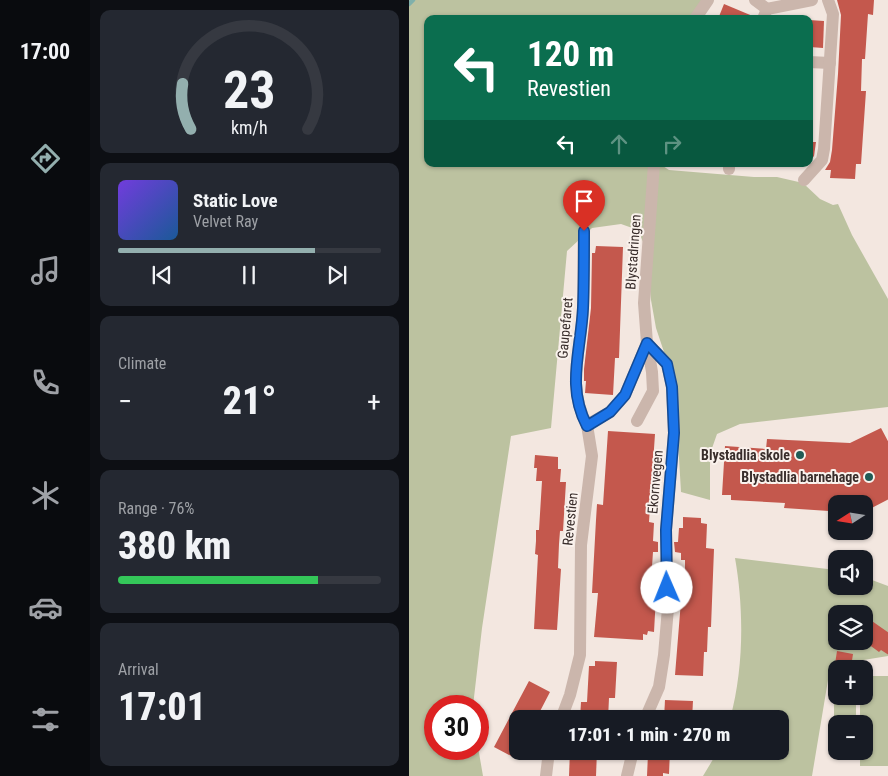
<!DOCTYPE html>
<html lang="en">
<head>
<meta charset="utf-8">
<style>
  body { margin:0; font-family:"Roboto Condensed",sans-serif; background:#242831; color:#f1f3f6; height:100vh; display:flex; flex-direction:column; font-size:19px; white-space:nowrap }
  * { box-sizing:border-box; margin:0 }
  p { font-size:16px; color:#9ea1a6 }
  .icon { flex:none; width:28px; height:28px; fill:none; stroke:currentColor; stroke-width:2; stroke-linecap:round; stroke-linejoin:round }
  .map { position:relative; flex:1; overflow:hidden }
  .sheet { display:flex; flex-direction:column; gap:10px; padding:10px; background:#0d0f14; width:319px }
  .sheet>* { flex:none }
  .top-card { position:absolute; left:15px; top:15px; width:389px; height:152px; border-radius:10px; box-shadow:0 1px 4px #0004; background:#0b6e4f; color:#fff; overflow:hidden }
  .needle { width:32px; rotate:258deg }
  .fabs { position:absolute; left:419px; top:495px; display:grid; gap:10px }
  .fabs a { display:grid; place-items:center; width:45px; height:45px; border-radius:10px; background:#171b24; box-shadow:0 1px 4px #0004; font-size:25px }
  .speed { position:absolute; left:15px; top:695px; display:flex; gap:10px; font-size:25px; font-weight:700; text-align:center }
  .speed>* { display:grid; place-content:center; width:65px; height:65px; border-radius:50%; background:#171b24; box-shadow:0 1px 4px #0004; line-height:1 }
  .speed .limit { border:8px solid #d22; background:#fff; color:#111 }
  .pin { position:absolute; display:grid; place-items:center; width:42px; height:42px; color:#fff; margin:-51px -21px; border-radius:50% 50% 50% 0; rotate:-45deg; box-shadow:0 0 5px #0007 }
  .pin .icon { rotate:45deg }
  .me { position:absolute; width:55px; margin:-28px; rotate:359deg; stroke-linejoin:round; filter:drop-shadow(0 0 4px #0008) }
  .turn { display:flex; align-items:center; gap:18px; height:105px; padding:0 20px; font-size:22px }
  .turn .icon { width:65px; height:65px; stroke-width:2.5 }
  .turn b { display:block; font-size:35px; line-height:42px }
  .lanes { display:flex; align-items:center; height:48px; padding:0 20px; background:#0003; justify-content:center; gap:25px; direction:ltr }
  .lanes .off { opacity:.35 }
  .big { font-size:38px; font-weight:800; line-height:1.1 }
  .sheet .tile { flex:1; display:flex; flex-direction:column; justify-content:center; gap:8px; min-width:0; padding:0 18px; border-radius:10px; background:#242831 }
  .sheet .dial { align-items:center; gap:0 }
  .dial svg { height:130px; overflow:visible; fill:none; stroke:#363941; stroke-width:7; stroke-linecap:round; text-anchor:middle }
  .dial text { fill:#f1f3f6; stroke:none }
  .song { display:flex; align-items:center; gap:15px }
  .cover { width:60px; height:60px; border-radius:8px; background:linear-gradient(135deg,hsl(260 70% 55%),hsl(210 70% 35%)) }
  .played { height:5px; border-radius:2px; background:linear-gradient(90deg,#93afae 75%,#363941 75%) }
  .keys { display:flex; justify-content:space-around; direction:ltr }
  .heat { display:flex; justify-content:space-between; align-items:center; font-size:28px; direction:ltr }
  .charge { height:8px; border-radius:4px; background:linear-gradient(90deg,#34c759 76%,#363941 0) }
  .trip { position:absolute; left:100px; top:710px; width:280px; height:50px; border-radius:10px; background:#171b24; box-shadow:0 1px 4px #0004; font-weight:800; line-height:50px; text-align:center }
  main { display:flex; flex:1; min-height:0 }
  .tab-bar { display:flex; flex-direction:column; width:90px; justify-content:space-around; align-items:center; background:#090b0e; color:#9ea1a6 }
  .tab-bar .icon { width:35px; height:35px }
  .tab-bar .on { color:#93afae }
  .tab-bar b { font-size:22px; color:#f1f3f6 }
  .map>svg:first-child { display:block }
  .green { fill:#bcc2a0; fill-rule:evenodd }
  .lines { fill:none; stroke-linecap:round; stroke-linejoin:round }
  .stream { stroke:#7fb0ab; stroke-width:4.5 }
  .building { fill:#c4584d }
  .minor { stroke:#cbb6ac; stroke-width:12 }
  .route-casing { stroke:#114b97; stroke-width:12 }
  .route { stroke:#1a73e8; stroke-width:9 }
  .poi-dot { fill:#205b56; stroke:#faf2ed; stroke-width:2 }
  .labels { text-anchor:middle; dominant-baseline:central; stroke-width:4; stroke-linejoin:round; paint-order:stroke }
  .street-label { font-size:14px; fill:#392d2b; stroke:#faf2ed }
  .poi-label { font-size:14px; font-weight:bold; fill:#392d2b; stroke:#faf2ed; text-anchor:end }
</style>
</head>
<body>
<main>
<nav class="tab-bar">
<b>17:00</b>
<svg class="icon on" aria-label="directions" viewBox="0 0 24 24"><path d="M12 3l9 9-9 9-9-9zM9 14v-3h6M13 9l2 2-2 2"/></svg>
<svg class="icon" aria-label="music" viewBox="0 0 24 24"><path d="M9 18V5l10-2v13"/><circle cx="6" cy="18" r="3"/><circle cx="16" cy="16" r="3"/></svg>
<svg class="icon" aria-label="phone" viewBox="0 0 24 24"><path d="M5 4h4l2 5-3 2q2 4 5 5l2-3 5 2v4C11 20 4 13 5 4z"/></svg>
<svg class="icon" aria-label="climate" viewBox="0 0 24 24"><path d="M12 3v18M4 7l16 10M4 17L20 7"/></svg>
<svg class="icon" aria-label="car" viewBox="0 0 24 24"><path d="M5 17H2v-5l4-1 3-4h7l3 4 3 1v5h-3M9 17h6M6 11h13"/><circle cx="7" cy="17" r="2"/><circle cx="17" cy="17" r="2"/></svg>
<svg class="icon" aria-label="filters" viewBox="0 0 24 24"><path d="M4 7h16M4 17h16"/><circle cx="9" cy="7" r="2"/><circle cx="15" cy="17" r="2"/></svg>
</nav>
<section class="sheet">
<div class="tile dial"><svg viewBox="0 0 100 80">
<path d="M14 69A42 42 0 1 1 86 69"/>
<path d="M14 69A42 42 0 0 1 9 41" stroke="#93afae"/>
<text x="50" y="56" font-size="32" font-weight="700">23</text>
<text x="50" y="72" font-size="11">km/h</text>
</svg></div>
<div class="tile">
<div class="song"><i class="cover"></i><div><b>Static Love</b><p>Velvet Ray</p></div></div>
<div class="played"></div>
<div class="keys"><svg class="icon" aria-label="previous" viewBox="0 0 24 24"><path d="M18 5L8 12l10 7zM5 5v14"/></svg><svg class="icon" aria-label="pause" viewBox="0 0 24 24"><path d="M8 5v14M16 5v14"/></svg><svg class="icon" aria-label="next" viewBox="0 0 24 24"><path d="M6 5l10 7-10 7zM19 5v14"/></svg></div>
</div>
<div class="tile"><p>Climate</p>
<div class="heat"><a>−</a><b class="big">21°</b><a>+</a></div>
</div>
<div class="tile"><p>Range · 76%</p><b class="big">380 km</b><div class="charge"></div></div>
<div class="tile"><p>Arrival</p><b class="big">17:01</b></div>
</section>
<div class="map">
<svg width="480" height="776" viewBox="0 0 480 776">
  <rect width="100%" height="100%" fill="#f3e7e0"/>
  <g class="green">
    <path d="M0 0H297L281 19H19V164H251L260 170 345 177H368L394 183 411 199 424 205 429 204 443 235 479 299V407L331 424 308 434 301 454V500L272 492 268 424 257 358 247 328 242 300 237 249 229 230 212 224 183 228 158 251 142 428 102 436 73 628 64 706H26V749H69V747L74 776H0Z"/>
    <path d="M326 558 427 570 428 586H455V577L479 586V656L430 664 420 674 403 776H294L309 751H371V719H321C335 668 335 609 326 558ZM428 614H455V641H428Z"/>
    <path d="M455 676H479V766H451V751H455V724H451V696H455Z"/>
    <path d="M425 684H427L428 696H447V724L425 725Z"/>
  </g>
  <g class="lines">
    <path class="stream" d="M0 4 4 0"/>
  </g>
  <g class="building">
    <path d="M428 0H465L464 15 459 14 456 59H453L452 91H457L452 164H447L446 179 421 178 422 170H416L421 162 423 150 429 74 432 15Z"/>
    <path d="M315 4 346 17V19H309Z"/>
    <path d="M400 20 415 21 414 48 401 47Z"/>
    <path d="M400 142H407L405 156 400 162Z"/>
    <path d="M187 246 214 247 210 358H206L204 395 176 393 177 381H175V369L182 308 183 253H186Z"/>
    <path d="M472 428 480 443V499L455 512V504H428V511H420L375 508 376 503 322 500V495H313L316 446 357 449 358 439 441 443Z"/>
    <path d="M199 431 246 434 240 522 245 523 244 541 249 542V552H244L241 596H247L245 632 239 631 238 635 234 634V640L185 637 189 593H183L187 520 188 504 194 505Z"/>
    <path d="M126 455 149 457V469H152L151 482H157L154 531H151L150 544 149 568 152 569 148 630 125 629 129 555 126 554 127 541V530H130L133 481H127L128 468H125Z"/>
    <path d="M274 517 292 518V523L298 524 297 548 305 549 302 627H299L298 652H295L294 676 266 675 272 601H276V560H272V553L266 552 265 542H269L270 528H274Z"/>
    <path d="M460 619 480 633V655L472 650 470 652 455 641V627Z"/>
    <path d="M428 651 444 654 442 667 426 664Z"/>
    <path d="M186 661 208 662 206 698H200L199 719H171L172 702H178L180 666H186Z"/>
    <path d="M120 681 141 692 127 719H109V752L106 758 85 747Z"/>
    <path d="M256 700 284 701 283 719H255Z"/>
    <path d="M161 751H188L187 776H160Z"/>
    <path d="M246 751H261L260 774 254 773V776H238L239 754H246Z"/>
  </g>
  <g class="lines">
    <g class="minor">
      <path d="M346 0 358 9"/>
      <path d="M286 19 299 0"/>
      <path d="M354 19 358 9 403 0"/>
      <path d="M400 62 421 63"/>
      <path d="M320 169V164"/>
      <path d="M395 180 413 160 415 149 424 14 419 0"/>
      <path d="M175 231C174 257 175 283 174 308 172 351 157 386 178 425"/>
      <path d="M228 421 244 391 243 372 238 343 235 303 245 164"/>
      <path d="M152 719 161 695 171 655 172 545 183 456 178 425 201 412 216 395 238 343"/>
      <path d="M236 719 250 687 255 655 259 608 257 530 265 433 263 387 258 364 238 343"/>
      <path d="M137 776 140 751"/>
      <path d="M218 776 224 751"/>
    </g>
  </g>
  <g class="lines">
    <g class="route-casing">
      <path id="route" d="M175 231C175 257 175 283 174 308 172 351 157 386 178 426L201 412 216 395 238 343 258 364 263 387 265 433 257 530 258 588"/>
    </g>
    <use href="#route" class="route"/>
  </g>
  <g class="poi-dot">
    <circle cx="391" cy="455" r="5"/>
    <circle cx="460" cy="477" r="5"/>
  </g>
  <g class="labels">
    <g class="street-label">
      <text transform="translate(224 252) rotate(-86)">Blystadringen</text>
      <text transform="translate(156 328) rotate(-85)">Gaupefaret</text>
      <text transform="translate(246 482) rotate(-85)">Ekornvegen</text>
      <text transform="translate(161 519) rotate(-84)">Revestien</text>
    </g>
    <g class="poi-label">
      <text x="381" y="455">Blystadlia skole</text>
      <text x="450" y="477">Blystadlia barnehage</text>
    </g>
  </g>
</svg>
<div class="fabs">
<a><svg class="needle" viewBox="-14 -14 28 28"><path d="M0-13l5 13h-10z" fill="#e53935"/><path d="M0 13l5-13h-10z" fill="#9ea1a6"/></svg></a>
<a><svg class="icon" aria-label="sound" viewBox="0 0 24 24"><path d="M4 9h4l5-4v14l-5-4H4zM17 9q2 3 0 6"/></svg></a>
<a><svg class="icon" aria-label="layers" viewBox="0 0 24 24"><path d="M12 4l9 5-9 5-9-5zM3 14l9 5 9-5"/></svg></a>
<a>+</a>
<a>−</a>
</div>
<div class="speed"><div class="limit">30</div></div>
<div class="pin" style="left:175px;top:231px;background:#d93025"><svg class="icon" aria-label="arrive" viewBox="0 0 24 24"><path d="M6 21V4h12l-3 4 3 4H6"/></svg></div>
<svg class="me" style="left:258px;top:588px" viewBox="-20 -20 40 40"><circle r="19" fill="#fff"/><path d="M0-13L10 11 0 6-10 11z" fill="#1a73e8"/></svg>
<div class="trip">17:01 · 1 min · 270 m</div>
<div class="top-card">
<div class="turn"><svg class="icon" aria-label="left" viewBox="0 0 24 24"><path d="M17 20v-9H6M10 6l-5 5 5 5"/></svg><div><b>120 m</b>Revestien</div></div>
<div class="lanes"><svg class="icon" aria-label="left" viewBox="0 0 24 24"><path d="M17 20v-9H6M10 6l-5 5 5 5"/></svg><svg class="icon off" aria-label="ahead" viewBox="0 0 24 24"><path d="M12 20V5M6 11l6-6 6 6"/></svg><svg class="icon off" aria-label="right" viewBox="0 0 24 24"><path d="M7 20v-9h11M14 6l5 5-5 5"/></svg></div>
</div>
</div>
</main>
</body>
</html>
